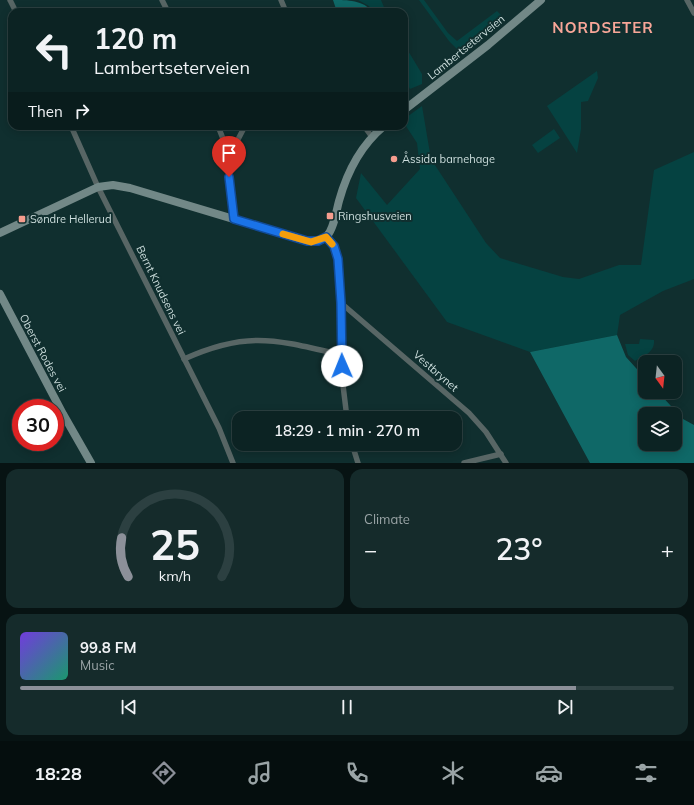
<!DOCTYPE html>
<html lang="en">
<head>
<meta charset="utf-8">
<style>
  body { margin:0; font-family:Mulish,sans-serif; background:#152b2b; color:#f1f3f6; height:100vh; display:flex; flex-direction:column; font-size:15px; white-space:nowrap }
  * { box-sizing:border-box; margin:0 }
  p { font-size:13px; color:#9aa4a6 }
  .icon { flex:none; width:22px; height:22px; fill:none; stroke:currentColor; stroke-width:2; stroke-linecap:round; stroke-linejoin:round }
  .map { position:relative; height:463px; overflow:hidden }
  .sheet { display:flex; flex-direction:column; gap:6px; padding:6px; background:#071313; flex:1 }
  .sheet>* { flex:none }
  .hud { position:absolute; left:8px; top:8px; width:400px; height:122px; border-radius:12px; box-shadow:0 2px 10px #0003,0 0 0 1px #2c4041; background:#0c2323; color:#f1f3f6; overflow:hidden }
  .needle { width:26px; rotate:165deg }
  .buttons { position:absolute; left:638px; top:355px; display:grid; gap:8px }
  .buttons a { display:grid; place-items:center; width:44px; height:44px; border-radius:8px; background:#0c2323; box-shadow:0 2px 10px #0003,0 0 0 1px #2c4041; font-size:20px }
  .speed { position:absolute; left:12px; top:399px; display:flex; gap:8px; font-size:20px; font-weight:700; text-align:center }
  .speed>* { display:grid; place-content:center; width:52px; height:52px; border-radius:50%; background:#0c2323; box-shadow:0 2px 10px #0003,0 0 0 1px #2c4041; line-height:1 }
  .speed .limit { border:6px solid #d22; background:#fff; color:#111 }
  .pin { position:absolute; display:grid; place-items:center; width:34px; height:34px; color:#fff; margin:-41px -17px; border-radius:50% 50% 50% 0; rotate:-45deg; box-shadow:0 0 4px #0007 }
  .pin .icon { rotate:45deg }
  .me { position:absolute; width:44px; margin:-22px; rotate:359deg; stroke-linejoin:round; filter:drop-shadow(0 0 3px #0008) }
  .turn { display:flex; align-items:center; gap:14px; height:84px; padding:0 20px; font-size:18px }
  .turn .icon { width:52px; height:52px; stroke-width:2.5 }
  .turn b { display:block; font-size:28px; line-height:34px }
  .then { display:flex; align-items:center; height:38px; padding:0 20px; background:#0003; gap:8px; font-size:15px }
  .big { font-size:30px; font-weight:600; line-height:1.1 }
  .sheet .widget { flex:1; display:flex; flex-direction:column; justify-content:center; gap:6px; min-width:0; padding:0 14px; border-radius:12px; background:#152b2b }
  .sheet .dial { align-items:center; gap:0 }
  .dial svg { height:104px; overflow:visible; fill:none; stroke:#2c4041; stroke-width:7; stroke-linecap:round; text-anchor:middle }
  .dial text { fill:#f1f3f6; stroke:none }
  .song { display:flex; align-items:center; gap:12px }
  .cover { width:48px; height:48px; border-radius:6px; background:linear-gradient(135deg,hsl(260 70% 55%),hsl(160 70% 35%)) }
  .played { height:4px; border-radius:2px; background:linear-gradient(90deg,#8c9099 85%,#2c4041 85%) }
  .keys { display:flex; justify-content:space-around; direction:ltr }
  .heat { display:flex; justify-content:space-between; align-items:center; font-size:22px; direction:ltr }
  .sheet .tiles { flex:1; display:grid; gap:6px; grid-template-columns:1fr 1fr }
  .widget:last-child { grid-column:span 2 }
  .trip { position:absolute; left:232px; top:411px; width:230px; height:40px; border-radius:12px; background:#0c2323; box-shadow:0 2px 10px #0003,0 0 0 1px #2c4041; font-weight:600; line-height:40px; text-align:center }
  .menu { display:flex; height:64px; justify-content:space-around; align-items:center; background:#050e0e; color:#9aa4a6 }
  .menu .icon { width:28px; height:28px }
  .menu .active { color:#8c9099 }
  .menu b { font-size:18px; color:#f1f3f6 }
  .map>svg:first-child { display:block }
  .green { fill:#054241 }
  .forest { fill:#0f6867; fill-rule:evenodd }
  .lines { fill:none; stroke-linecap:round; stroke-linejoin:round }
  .street { stroke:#586665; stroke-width:5.5 }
  .secondary { stroke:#728887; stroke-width:8 }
  .route-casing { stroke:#114b97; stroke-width:10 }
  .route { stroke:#1a73e8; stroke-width:7 }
  .slow { stroke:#f59e0b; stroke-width:7 }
  .poi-dot { fill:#f59d8e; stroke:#102f2f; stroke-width:1.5 }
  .labels { text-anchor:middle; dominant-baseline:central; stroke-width:4; stroke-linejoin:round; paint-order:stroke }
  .street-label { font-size:11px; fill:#cddedd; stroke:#102f2f }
  .poi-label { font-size:11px; fill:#cddedd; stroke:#102f2f; text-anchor:start }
  .district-label { font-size:15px; font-weight:bold; letter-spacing:1px; fill:#f8a698; stroke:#102f2f }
</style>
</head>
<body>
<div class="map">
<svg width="694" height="463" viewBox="0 0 694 463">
  <rect width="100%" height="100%" fill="#102f2f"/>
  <g class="green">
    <path d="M358 0H381L386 12H372L369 6Z"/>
    <path d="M419 0H424L448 33 457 41 497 11 503 17 460 52 449 41Z"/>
    <path d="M404 44 422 74V84L410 89 404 79Z"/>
    <path d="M597 71 598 78 588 101 581 102V129L577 153 547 106Z"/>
    <path d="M422 106 431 159 486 243 500 258 563 277 579 279 619 265H641L654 170 694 152V279L663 291 620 315 617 335 530 352 447 322 356 198 361 173 387 205 420 169 417 143 404 123V119Z"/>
    <path d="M554 129 560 138 538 153 532 145Z"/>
    <path d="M640 339 654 340C655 352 644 356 635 361L628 355 625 344H639Z"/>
  </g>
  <g class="forest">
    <path d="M333 0C347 0 364 0 372 12H337Z"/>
    <path d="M617 335 626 357 645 378V392H658L683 419 694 425V463H590L530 352ZM645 414H675V444H645Z"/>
  </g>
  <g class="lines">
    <g class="street">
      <path d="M10 0 16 12"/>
      <path d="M162 0 168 12"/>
      <path d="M281 0 286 12"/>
      <path d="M687 0 694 13"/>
      <path d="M71 126 98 187 219 428 233 463"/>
      <path d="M218 126 227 149 234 219"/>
      <path d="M364 126 372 137"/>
      <path d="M227 153 234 147 245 126"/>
      <path d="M326 237 334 246 338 259 341 303 342 377 347 418"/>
      <path d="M341 303 469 413 486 432 506 463"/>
      <path d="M184 359C248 330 277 340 342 355"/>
      <path d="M352 444 358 463"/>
      <path d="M464 463 501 454"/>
    </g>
    <g class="secondary">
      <path d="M404 110 488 45 541 0"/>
      <path d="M0 233 98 187 113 185 130 188 307 241C314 242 322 242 327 236 334 228 336 212 339 201 347 172 360 146 384 126"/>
      <path d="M0 294 63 414 91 463"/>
    </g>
  </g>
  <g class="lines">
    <g class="route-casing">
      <path id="route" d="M229 177 234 219 307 241H318L326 237 334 246 338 259 341 303 342 366"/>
    </g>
    <use href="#route" class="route"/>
    <path class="slow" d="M283 234 311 242 326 237 332 244"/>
  </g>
  <g class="poi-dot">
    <circle cx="394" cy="159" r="4"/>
    <rect x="326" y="212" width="8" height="8" rx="2"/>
    <rect x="18" y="215" width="8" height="8" rx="2"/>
  </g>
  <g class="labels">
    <g class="street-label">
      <text transform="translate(466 47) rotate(-39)">Lambertseterveien</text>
      <text transform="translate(161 290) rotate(64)">Bernt Knudsens vei</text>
      <text transform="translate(43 353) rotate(62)">Oberst Rodes vei</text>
      <text transform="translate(436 371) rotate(41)">Vestbrynet</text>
    </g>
    <g class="poi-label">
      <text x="402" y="159">Åssida barnehage</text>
      <text x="338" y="216">Ringshusveien</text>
      <text x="30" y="219">Søndre Hellerud</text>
    </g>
    <g class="district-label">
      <text x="603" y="27">NORDSETER</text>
    </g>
  </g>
</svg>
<div class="buttons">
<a><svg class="needle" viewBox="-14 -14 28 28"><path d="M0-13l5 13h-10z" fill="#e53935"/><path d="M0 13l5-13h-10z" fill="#9aa4a6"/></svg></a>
<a><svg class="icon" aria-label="layers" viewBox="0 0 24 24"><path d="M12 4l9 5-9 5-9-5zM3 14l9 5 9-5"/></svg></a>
</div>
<div class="speed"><div class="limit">30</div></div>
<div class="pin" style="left:229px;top:177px;background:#d93025"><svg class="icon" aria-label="arrive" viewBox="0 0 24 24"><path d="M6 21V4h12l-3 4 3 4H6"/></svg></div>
<svg class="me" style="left:342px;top:366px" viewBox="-20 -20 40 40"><circle r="19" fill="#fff"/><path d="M0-13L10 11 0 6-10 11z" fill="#1a73e8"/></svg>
<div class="trip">18:29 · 1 min · 270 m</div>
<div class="hud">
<div class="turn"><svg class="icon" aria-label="left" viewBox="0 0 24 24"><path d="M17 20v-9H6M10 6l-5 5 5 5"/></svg><div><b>120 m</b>Lambertseterveien</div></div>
<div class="then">Then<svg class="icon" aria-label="right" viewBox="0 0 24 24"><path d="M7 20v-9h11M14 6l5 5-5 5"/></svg></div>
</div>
</div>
<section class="sheet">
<div class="tiles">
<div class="widget dial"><svg viewBox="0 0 100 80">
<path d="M14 69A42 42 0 1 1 86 69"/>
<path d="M14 69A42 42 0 0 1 9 39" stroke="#8c9099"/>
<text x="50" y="56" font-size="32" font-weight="700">25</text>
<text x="50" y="72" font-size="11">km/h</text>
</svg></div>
<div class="widget"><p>Climate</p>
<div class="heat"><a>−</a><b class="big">23°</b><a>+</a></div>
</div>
<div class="widget">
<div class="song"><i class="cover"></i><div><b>99.8 FM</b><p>Music</p></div></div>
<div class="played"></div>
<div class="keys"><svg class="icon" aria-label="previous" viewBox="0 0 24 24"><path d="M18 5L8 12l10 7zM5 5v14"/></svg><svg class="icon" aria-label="pause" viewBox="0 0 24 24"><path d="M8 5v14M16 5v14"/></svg><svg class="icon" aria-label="next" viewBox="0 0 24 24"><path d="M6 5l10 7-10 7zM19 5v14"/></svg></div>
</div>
</div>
</section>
<nav class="menu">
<b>18:28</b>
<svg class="icon active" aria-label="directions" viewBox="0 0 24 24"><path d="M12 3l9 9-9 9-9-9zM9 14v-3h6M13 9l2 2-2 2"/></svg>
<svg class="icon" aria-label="music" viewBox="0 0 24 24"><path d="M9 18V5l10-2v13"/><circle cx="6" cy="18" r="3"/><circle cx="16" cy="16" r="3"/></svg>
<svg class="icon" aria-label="phone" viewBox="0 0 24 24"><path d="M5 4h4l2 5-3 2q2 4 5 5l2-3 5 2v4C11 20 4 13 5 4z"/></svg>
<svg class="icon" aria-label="climate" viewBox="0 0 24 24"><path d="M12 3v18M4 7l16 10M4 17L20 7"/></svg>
<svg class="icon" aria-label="car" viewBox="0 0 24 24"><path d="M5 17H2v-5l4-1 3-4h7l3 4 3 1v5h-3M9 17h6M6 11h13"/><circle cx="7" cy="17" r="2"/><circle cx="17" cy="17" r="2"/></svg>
<svg class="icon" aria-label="filters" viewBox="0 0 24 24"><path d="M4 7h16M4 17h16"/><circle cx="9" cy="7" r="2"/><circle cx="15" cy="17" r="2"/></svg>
</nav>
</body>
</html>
